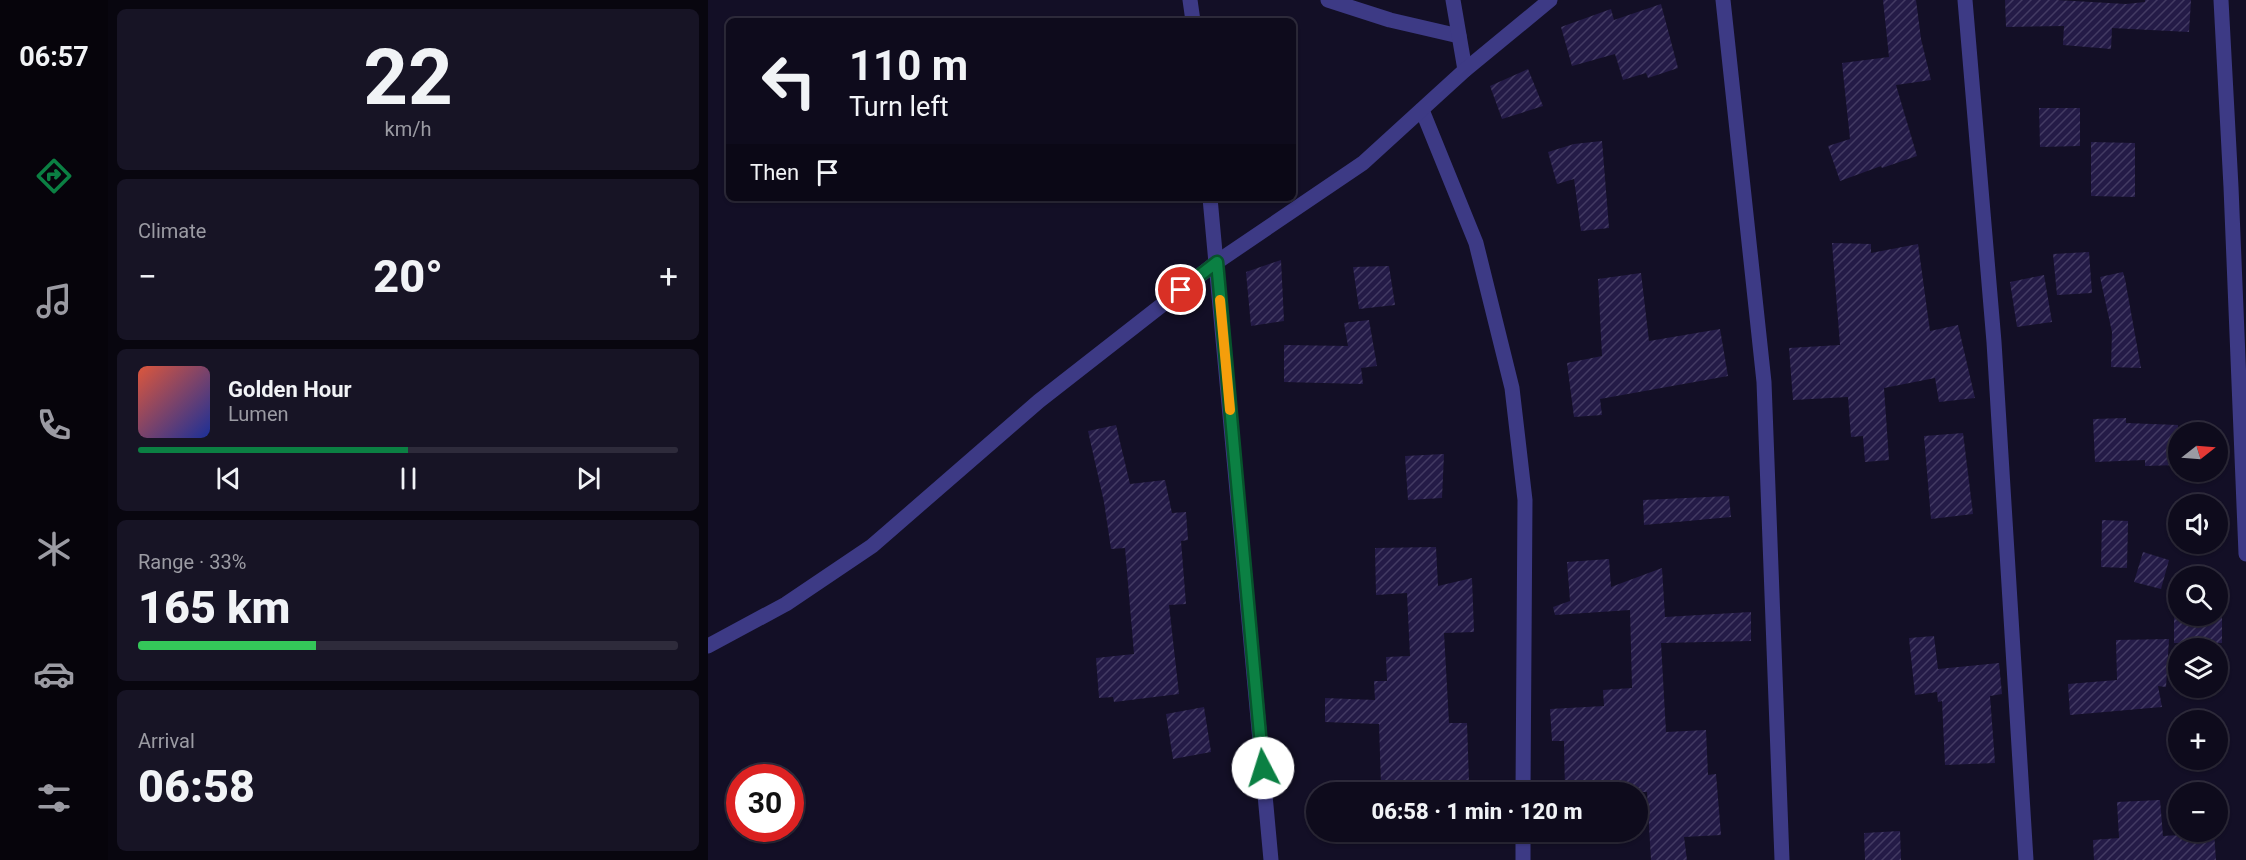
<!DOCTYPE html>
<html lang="en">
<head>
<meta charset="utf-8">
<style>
  body { margin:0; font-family:Roboto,sans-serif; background:#171425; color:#f1f3f6; height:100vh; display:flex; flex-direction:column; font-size:22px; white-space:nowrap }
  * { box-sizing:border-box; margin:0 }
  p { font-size:20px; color:#9b9ba3 }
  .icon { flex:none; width:33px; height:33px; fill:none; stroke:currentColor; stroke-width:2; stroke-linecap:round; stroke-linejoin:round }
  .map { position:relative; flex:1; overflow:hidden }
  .panel { display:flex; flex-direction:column; gap:9px; padding:9px; background:#08060f; width:600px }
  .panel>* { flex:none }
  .top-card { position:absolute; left:18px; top:18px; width:570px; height:183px; border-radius:9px; box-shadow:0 2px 4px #0004,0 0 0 2px #2e2b3b; background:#0e0b1c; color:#f1f3f6; overflow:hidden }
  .needle { width:39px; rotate:73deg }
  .tools { position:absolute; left:1460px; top:422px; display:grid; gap:12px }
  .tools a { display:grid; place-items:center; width:60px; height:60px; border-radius:50%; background:#0e0b1c; box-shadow:0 2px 4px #0004,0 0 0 2px #2e2b3b; font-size:30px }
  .speed { position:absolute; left:18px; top:764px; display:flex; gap:12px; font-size:30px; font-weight:700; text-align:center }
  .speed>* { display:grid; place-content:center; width:78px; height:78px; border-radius:50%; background:#0e0b1c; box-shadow:0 2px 4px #0004,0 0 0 2px #2e2b3b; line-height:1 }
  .speed .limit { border:9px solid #d22; background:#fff; color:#111 }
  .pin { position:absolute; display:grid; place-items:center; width:51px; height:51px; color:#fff; margin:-26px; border:3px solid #fff; border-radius:50%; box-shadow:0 2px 6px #0007 }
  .me { position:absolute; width:66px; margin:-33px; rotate:355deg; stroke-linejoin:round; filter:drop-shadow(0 0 4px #0008) }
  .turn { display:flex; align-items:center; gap:21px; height:126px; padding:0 24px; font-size:27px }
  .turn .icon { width:78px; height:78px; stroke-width:2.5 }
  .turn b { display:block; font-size:42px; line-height:51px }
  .then { display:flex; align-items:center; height:57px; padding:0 24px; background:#0003; gap:12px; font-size:22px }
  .big { font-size:45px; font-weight:800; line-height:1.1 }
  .panel .card { flex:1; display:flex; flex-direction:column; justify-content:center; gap:9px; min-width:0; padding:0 21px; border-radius:9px; background:#171425 }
  .panel .dial { align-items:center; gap:0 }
  .dial b { font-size:78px; line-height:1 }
  .song { display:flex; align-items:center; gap:18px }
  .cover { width:72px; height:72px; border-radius:9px; background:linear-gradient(135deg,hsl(10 70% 55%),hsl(230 70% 35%)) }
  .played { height:6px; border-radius:3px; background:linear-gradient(90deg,#0b8043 50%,#2e2b3b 50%) }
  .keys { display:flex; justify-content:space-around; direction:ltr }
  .heat { display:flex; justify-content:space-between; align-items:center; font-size:33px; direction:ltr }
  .charge { height:9px; border-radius:4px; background:linear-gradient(90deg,#34c759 33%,#2e2b3b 0) }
  .trip { position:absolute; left:598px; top:782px; width:342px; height:60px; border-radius:30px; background:#0e0b1c; box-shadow:0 2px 4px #0004,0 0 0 2px #2e2b3b; font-weight:800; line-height:60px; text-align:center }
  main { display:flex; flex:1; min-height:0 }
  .tab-bar { display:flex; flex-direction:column; width:108px; justify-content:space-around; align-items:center; background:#06040b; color:#9b9ba3 }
  .tab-bar .icon { width:42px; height:42px }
  .tab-bar .selected { color:#0b8043 }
  .tab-bar b { font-size:27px; color:#f1f3f6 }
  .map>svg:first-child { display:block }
  .building { fill:url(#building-hatch) }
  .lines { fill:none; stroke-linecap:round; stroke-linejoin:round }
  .minor { stroke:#3d3a85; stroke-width:15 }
  .route-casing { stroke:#07532c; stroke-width:15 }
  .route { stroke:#0b8043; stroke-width:10 }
  .slow { stroke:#f59e0b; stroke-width:10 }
</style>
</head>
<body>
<main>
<nav class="tab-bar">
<b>06:57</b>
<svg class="icon selected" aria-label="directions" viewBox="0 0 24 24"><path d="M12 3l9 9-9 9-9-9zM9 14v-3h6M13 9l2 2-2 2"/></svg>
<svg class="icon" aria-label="music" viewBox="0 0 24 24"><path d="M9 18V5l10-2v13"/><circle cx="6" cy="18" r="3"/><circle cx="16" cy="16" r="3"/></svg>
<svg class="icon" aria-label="phone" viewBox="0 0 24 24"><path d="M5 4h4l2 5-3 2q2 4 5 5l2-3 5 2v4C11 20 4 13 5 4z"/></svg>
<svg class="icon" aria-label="climate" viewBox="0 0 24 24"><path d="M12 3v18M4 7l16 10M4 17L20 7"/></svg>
<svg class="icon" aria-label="car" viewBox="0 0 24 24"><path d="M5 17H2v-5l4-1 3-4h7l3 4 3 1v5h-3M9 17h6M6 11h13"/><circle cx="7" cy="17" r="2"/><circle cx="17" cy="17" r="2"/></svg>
<svg class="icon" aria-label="filters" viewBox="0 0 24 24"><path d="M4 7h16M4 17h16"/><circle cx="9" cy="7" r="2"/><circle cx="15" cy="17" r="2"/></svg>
</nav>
<section class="panel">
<div class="card dial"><b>22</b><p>km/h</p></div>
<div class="card"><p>Climate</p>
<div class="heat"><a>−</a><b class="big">20°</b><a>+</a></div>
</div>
<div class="card">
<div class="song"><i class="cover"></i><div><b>Golden Hour</b><p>Lumen</p></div></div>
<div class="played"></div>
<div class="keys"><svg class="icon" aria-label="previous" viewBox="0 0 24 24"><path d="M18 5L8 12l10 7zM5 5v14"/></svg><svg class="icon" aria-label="pause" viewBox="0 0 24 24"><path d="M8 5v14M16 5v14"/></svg><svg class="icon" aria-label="next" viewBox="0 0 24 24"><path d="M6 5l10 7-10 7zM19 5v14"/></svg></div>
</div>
<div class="card"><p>Range · 33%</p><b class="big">165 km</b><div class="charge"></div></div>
<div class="card"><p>Arrival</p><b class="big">06:58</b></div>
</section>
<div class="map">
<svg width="1538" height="860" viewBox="0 0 1538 860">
  <defs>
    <pattern id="building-hatch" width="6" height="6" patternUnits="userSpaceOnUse" patternTransform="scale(1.5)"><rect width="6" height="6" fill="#241b47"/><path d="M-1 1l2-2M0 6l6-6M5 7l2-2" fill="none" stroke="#433b63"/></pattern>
  </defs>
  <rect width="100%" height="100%" fill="#130f26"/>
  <g class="building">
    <path d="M1175 0H1208L1213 39 1223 80 1188 85 1209 156 1174 168 1173 166 1132 181 1120 146 1142 139 1134 63 1181 57Z"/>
    <path d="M1297 0H1348L1418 4 1437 2V0H1483L1481 32 1404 28 1403 49 1355 45 1356 26 1298 27Z"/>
    <path d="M953 4 970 68 940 78 938 73 915 80 907 54 864 66 853 27 903 9 906 20Z"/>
    <path d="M820 69 835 106 794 119 782 86Z"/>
    <path d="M1331 108H1372V146L1332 147Z"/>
    <path d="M894 141 901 228 873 231 866 179 849 184 840 152 866 144Z"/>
    <path d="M1383 142 1427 143V197L1383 196Z"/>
    <path d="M1124 243 1163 244V253L1210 244 1222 331 1250 325 1267 398 1231 402 1227 378 1176 388 1181 460 1157 462 1155 436 1143 437 1140 397 1085 400 1081 348 1132 345Z"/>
    <path d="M1381 252 1384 293 1349 295 1345 254Z"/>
    <path d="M573 260 576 321 543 326 538 272Z"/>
    <path d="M681 266 687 305 651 309 645 267Z"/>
    <path d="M1415 272 1417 279 1433 368 1403 367 1404 332 1392 277Z"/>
    <path d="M933 273 941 341 1012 329 1020 376 892 399 894 415 866 417 859 363 894 356 890 279Z"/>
    <path d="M1336 275 1344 322 1309 327 1302 282Z"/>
    <path d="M661 320 669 366 653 368 655 384 576 382V345L640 346 636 323Z"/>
    <path d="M1418 418V423L1470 425V465L1437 466V460L1387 462 1385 419Z"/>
    <path d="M408 425 422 484 457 480 464 513 478 512 480 540 473 541 478 604 461 605 471 694 406 702 405 697 391 698 388 658 426 654 417 548 403 549 396 502 380 431Z"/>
    <path d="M1255 433 1265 514 1223 519 1216 436Z"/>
    <path d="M736 454 734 498 700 500 697 456Z"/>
    <path d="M1021 496 1023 517 936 525 935 500Z"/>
    <path d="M1394 520 1420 521 1419 568 1393 567Z"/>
    <path d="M728 547 730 586 764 578 766 632 736 633 741 723H759L761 783 673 785 671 724 617 722V698L667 700 666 681H679L678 657 702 656 699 593 668 595 667 548Z"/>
    <path d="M1435 552 1461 560 1453 589 1426 582Z"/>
    <path d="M901 559 903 587 954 568 957 617 1043 612V641L953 643 958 732 998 730 1000 775 1008 774 1013 835 976 837 979 860H943L939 792H857L856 741H844L842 709 896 706 895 690 924 688 922 610 847 615 845 607 862 601 859 562Z"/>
    <path d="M1466 611H1470V615H1509V612H1514V643H1466Z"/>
    <path d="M1226 636 1230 669 1291 663 1294 694 1282 696 1287 763 1237 765 1234 701 1230 702 1229 692 1207 695 1201 638Z"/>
    <path d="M1461 639 1458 687 1450 686 1454 707 1362 715 1360 684 1409 680 1408 640Z"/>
    <path d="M496 707 503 752 465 759 458 714Z"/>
    <path d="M1452 800 1455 836 1506 833 1508 860H1386L1385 840 1411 838 1409 802Z"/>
    <path d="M1192 831 1193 860H1157L1156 833Z"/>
  </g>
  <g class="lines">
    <g class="minor">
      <path d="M482 0 485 21"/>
      <path d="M620 0 682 20 751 36"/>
      <path d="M745 0 757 70"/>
      <path d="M1015 0 1056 382 1074 860"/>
      <path d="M1257 0 1286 342 1318 860"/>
      <path d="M1513 0 1523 187 1538 554"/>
      <path d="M714 110 768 243 804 388 817 500 815 792"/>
      <path d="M502 198 563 860"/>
      <path d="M0 646 78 604 164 546 331 401 509 262 655 163 757 70 842 0"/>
      <path d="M815 860V831"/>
    </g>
  </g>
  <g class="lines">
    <g class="route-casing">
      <path id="route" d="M473 290 509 262 555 768"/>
    </g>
    <use href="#route" class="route"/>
    <path class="slow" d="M512 300 522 410"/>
  </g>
</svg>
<div class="tools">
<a><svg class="needle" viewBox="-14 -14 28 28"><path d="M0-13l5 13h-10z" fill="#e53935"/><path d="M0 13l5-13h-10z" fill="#9b9ba3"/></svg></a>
<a><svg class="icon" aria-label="sound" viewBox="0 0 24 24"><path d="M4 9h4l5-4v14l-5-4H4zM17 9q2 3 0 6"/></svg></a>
<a><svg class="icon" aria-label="search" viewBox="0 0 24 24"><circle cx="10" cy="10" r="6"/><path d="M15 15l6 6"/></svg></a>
<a><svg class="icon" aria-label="layers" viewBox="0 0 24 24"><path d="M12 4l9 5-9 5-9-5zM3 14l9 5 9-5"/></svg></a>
<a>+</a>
<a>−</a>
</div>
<div class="speed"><div class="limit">30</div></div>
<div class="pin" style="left:473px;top:290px;background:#d93025"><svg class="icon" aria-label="arrive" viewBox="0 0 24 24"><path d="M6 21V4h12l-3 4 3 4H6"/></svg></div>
<svg class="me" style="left:555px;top:768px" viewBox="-20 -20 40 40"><circle r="19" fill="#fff"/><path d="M0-13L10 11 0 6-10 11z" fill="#0b8043"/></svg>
<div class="trip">06:58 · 1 min · 120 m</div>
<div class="top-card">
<div class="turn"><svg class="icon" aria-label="left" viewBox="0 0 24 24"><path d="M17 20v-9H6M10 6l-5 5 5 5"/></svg><div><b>110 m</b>Turn left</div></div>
<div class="then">Then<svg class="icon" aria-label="arrive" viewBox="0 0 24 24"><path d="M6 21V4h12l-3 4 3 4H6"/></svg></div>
</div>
</div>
</main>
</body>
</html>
